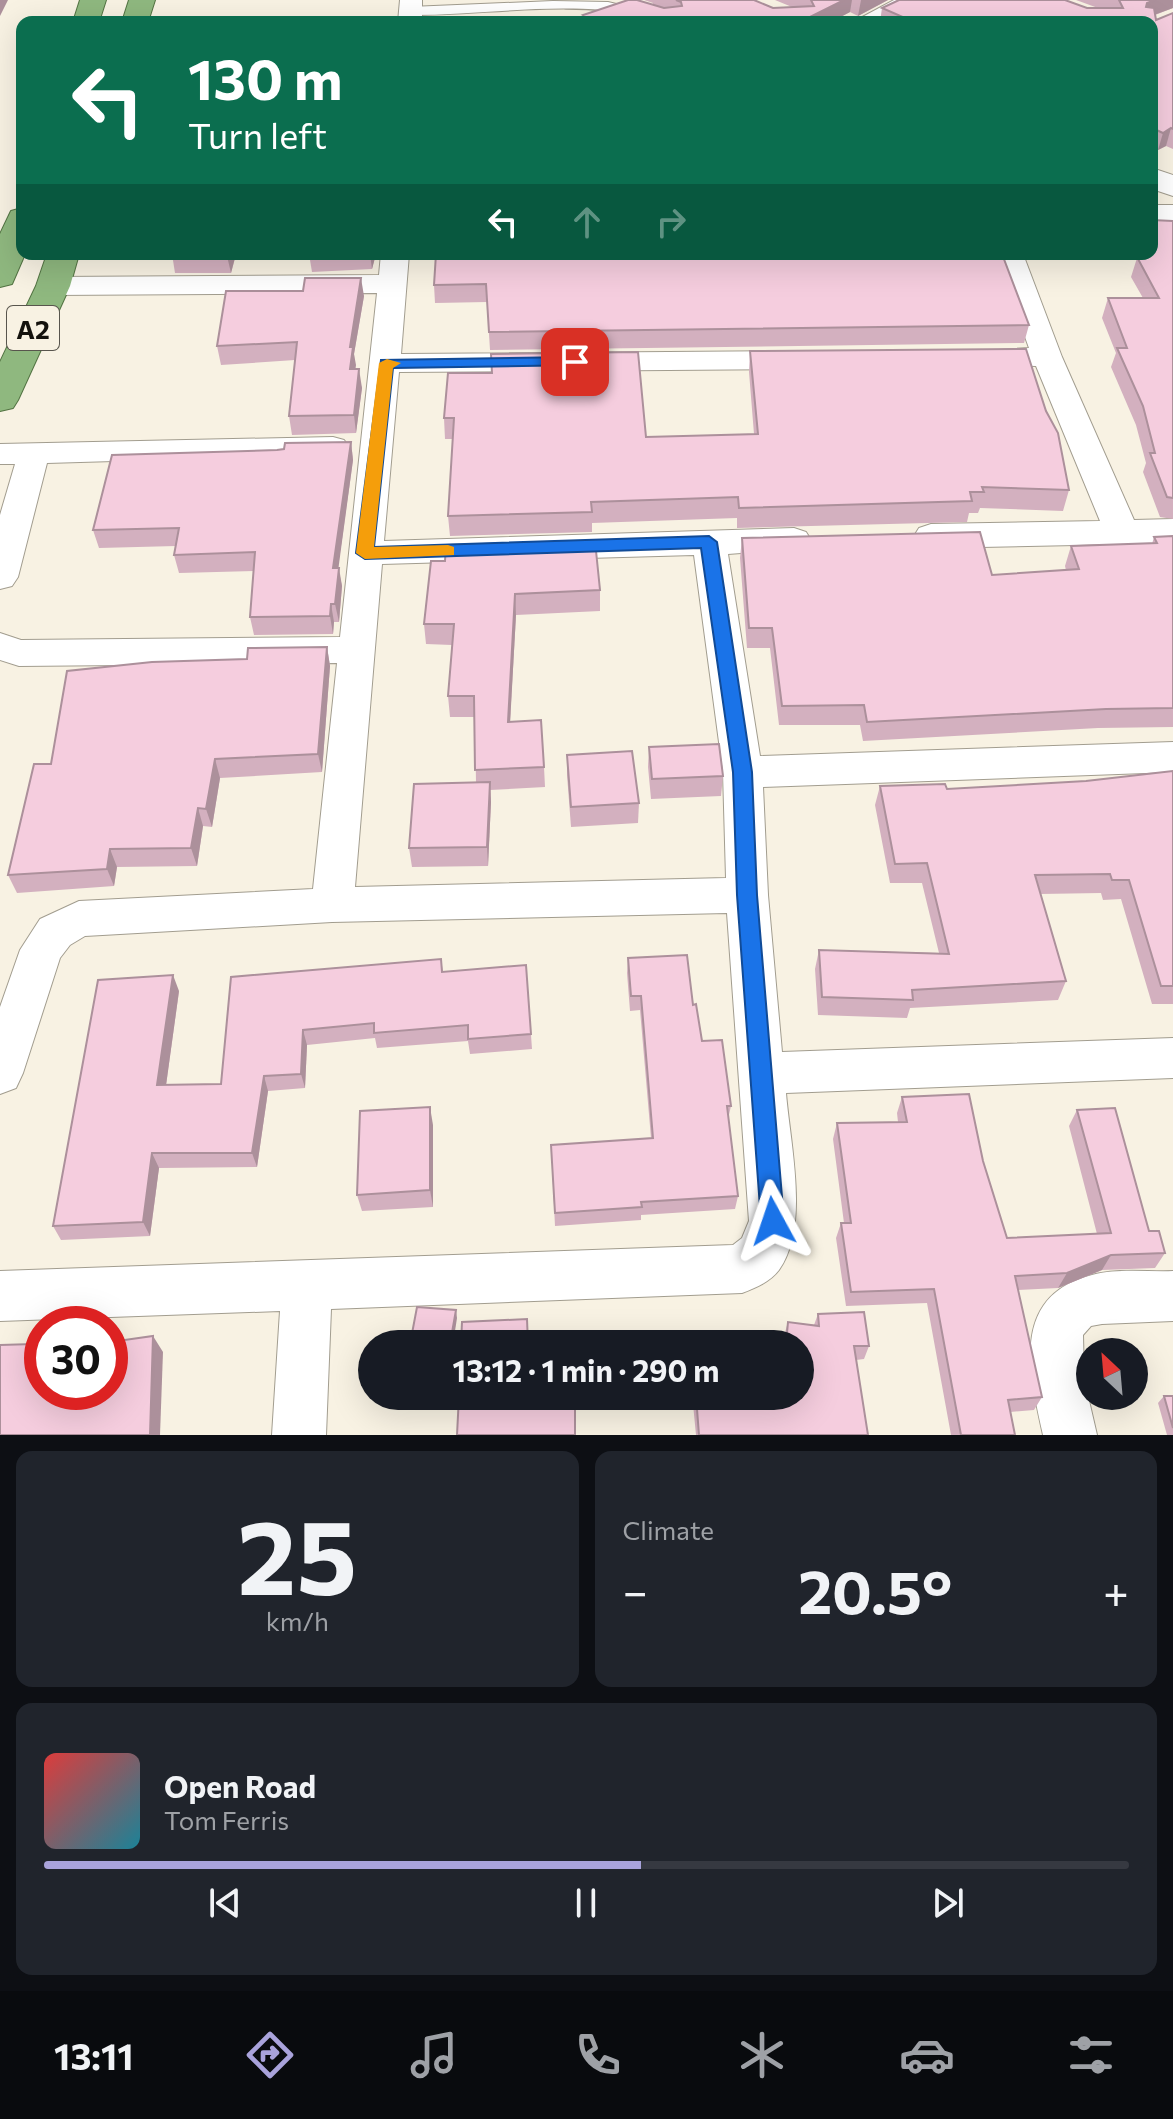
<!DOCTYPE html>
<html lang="en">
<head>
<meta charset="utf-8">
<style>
  body { margin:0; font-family:Commissioner,sans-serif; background:#20242c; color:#f1f3f6; height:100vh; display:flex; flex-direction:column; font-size:30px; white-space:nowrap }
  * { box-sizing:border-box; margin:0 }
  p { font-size:26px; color:#9ea1a6 }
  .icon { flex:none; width:44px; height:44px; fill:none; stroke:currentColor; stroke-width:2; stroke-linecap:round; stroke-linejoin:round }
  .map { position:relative; height:1435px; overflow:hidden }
  .details { display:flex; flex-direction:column; gap:16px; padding:16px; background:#0d0f14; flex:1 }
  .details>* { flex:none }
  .guide { position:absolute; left:16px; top:16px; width:1142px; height:244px; border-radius:16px; box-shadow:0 8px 32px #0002; background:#0b6e4f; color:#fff; overflow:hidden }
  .needle { width:52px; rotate:334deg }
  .tools { position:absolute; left:1076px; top:1338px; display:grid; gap:16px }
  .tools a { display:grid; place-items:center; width:72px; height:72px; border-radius:50%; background:#171b24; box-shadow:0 8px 32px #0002; font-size:40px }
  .speed { position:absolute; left:24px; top:1306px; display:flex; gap:16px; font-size:40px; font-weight:700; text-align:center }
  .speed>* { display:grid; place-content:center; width:104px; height:104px; border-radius:50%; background:#171b24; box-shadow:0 8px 32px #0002; line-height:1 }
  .speed .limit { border:12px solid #d22; background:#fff; color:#111 }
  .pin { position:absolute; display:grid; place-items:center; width:68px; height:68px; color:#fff; margin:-34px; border-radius:16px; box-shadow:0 4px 12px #0006 }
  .me { position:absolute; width:88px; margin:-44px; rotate:355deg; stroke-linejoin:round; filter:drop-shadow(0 0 6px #0008) }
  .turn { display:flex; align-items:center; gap:28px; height:168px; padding:0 40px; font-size:36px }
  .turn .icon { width:104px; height:104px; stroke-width:2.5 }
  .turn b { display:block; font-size:56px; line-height:68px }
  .lanes { display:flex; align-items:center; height:76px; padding:0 40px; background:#0003; justify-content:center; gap:40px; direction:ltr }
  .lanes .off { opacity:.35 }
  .big { font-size:60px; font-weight:700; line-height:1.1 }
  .details .card { flex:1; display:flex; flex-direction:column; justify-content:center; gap:12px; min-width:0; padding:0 28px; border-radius:16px; background:#20242c }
  .details .dial { align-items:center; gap:0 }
  .dial b { font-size:104px; line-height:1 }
  .song { display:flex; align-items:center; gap:24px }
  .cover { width:96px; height:96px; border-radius:12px; background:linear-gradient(135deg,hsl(0 70% 55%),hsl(190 70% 35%)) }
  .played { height:8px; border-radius:4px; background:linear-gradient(90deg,#a9a3db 55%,#363941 55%) }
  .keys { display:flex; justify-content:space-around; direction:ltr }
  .heat { display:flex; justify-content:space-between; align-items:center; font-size:44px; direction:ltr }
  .details .tiles { flex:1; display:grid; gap:16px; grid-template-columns:1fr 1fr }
  .card:last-child { grid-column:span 2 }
  .trip { position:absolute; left:358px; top:1330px; width:456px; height:80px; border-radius:40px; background:#171b24; box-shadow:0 8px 32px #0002; font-weight:700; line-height:80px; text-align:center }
  .tabs { display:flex; height:128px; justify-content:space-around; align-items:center; background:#090b0e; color:#9ea1a6 }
  .tabs .icon { width:56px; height:56px }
  .tabs .active { color:#a9a3db }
  .tabs b { font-size:36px; color:#f1f3f6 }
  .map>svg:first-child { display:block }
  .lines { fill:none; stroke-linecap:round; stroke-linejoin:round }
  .service-casing { stroke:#a29d8f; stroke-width:2 }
  .minor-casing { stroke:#a29d8f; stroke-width:2 }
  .tertiary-casing { stroke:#a29d8f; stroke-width:2 }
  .trunk-casing { stroke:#527342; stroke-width:2 }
  .service { fill:#fff; fill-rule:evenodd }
  .minor { fill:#fff; fill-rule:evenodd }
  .tertiary { fill:#fff; fill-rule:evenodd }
  .trunk { fill:#8fb87f; fill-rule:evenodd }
  .wall { fill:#d3b0bf }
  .shaded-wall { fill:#ac909b }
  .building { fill:#f5cdde; stroke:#ac909b; stroke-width:2 }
  .route { fill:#1a73e8; stroke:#114b97; stroke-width:2 }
  .slow { fill:#f59e0b }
  .labels { text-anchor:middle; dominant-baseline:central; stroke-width:6; stroke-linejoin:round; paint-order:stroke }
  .shield { fill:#f8f2e3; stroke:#58554d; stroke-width:2 }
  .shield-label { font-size:26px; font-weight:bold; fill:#14120d }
</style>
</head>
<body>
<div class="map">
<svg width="1173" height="1435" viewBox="0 0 1173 1435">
  <rect width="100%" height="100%" fill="#f8f2e3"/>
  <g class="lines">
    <g class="service-casing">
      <path id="service" d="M553 1 608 2 650 12 644 16C567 0 488 15 410 15L404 11 410 7Z"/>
    </g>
    <g class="minor-casing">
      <g id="minor">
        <path d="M400 0H422V22H398Z"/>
        <path d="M894 0H924L884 22H853Z"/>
        <rect x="1152" y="205" width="21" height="16"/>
        <path d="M381 254H409L401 354 800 351 811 353 815 360 811 367 800 369 399 372 384 541 794 528 806 532 811 540 806 548 728 554 760 756 1173 742V772L763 787 768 895 782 1052 1173 1038V1078L786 1093C790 1144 810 1226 779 1270 770 1282 755 1288 742 1293L331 1309 326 1435H272L280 1311 0 1321V1271L733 1245 742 1238 749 1221 727 913 332 922 85 936 70 945 60 958 23 1073 16 1088 0 1094V1007L20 950 40 919 79 901 313 889 337 663 19 666 0 660V633L21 640 340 637 377 293 53 295 43 292 39 286 43 280 53 277 379 275ZM694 555 723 772 726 878 355 887 382 564Z"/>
        <path d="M995 254H1023L1062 357 1134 520 1173 519V543L931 548 919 544 914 536 919 528 931 524 1100 521 1036 366 966 364 962 358 966 352 1029 348Z"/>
        <path d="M333 437 344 440 349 447 344 454 47 463 18 577 12 586 0 589V515L15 464H0V444Z"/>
        <path d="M1173 1271V1321L1102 1324 1091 1326 1083 1335 1084 1379 1097 1435H1043C1029 1372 1010 1296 1092 1275 1118 1268 1147 1272 1173 1271Z"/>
      </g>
    </g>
    <g class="tertiary-casing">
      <path id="tertiary" d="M1152 168 1173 175V196L1152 189Z"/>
    </g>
    <g class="trunk-casing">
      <g id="trunk">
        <path d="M80 0H106L99 22H73Z"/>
        <path d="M129 0H155L148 22H122Z"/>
        <path d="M22 208V254H25L12 284 0 287V234L11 211Z"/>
        <path d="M47 254H79L70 286 18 400 13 408 0 411V362L36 286Z"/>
      </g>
    </g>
    <use href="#service" class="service"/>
    <use href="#minor" class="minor"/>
    <use href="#tertiary" class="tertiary"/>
    <use href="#trunk" class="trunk"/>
  </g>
  <g class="wall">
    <path d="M644 0H754L773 8 792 7 775 0H888L858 16 850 12 831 22H583V15L652 5 653 3Z"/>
    <path d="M1076 0H1173V8L1155 15 1156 20 1173 13V149L1166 146 1158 150 1152 147V22H880L882 8H1098Z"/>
    <path d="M1173 221V519L1160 517 1143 472 1146 463 1136 425 1111 367 1116 353 1102 318 1108 298H1143L1131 277 1137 258 1135 254H1152Z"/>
    <path d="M172 254H236L231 273H175Z"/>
    <path d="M309 254H376L372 269 312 272Z"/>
    <path d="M436 254 1029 325 1024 343 490 350 487 302 435 303 434 285Z"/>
    <path d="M364 296 354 354 355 369 362 388 356 433 292 435 289 416 295 360 221 365 217 346Z"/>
    <path d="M750 351 1069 490 1063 511 980 508 978 513H969L967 522 737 528V518L592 523V532L450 536 448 516 453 439H445L444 418 492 373 646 437 754 434 749 372Z"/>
    <path d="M351 442 353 460 338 568 342 586 339 622H334L333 634 254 635 250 617 254 571 179 573 174 555 176 546 99 548 93 530 277 450Z"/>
    <path d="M1173 536V727L1098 728 863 741 860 725H779L770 648H747L740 558 742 538 992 575 1066 570 1065 566 1071 546 1152 544 1154 537Z"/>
    <path d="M431 561 600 590V611L516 615 510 722 544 767 545 787 490 790 491 802 488 866 412 867 409 848 476 783 475 717H450L448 696 452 645 426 644 424 624Z"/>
    <path d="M327 647 330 666 322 772 220 778 212 827 203 826 197 866 117 867 114 886 17 893 8 875 51 764 247 659Z"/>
    <path d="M649 747 723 776 721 796 651 799 648 767Z"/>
    <path d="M567 755 639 803 638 823 571 827 567 775Z"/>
    <path d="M1173 771V1004H1152L1121 899 1103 900 1101 893 1040 894 1066 981 1058 1000 910 1008 907 1018 818 1015 815 969 819 950 939 953 922 883H890L875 805 880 786 947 789 1086 781Z"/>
    <path d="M628 958 693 1005 702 1041 731 1106 728 1119 738 1196 735 1209 641 1215V1220L555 1226 551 1145 651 1138 640 1010 630 1011 627 973Z"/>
    <path d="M441 959 443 972 526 965 532 1049 470 1054 468 1041 377 1048 375 1038 307 1045 305 1088 268 1091 257 1167 159 1168 150 1236 61 1240 53 1226 179 991 166 1085 221 1084 231 977Z"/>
    <path d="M902 1097 983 1161 1007 1238 1097 1234 1069 1126 1077 1110 1149 1231 1165 1253 1155 1268 1102 1270 1058 1288 1018 1290 1042 1397 1034 1410 1010 1412 1015 1435H951L927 1303 846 1306 836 1238 841 1223H844L833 1139 837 1123 898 1122 897 1113Z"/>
    <path d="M433 1125V1207L362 1211 357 1195Z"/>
    <path d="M818 1314 869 1346 864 1359 856 1360 868 1435H696L693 1404 694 1396H800V1344H784V1336L788 1322 814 1325Z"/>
    <path d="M1164 1396H1173V1435H1167L1158 1403Z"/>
  </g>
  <g class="shaded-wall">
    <path d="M0 0H8L0 16Z"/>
    <path d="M844 0H852L850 12 831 22H800Z"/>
    <path d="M861 0H888L858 16Z"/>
    <path d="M1155 0H1173V8L1143 19 1147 3Z"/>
    <path d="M1171 128 1166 146 1158 150 1163 133Z"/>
    <path d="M228 254H236L231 273 227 256Z"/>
    <path d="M370 254H376L372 269Z"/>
    <path d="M361 278 364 296 354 354 356 365 353 388 350 369V347Z"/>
    <path d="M359 369 362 388 356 433 354 415Z"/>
    <path d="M351 442 353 460 336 586 333 568Z"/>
    <path d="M339 568 342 586 339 622 335 604Z"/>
    <path d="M515 594 516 615 509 742 508 722Z"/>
    <path d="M331 604 334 622 333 634 330 616Z"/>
    <path d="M327 647 330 666 322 772 318 754Z"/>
    <path d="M215 759 220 778 212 827 206 809Z"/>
    <path d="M490 782 491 802 488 866 487 847Z"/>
    <path d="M198 808 203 826 197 866 191 848Z"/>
    <path d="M110 849 117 867 114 886 107 869Z"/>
    <path d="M173 975 179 991 164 1100 157 1085Z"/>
    <path d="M303 1030 307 1045 305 1088 301 1074Z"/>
    <path d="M264 1076 268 1091 257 1167 252 1153Z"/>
    <path d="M430 1107 433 1125V1207L430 1190Z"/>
    <path d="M152 1153 159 1168 150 1236 143 1222Z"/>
    <path d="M1111 1255 1102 1270 1058 1288 1067 1273Z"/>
    <path d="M456 1310 457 1318 453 1344H450Z"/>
    <path d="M153 1336 163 1352 160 1435H150Z"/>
    <path d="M33 1344 42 1356 31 1353Z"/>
  </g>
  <g class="building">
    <path d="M628 0H637L664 8 682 6 681 2 676 0H754L773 8 814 6 811 0H844L800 22H594L583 15Z"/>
    <path d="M899 0H1065L1087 8H1123L1119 0H1155L1147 3 1146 7 1154 8 1156 20 1173 13V129L1171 128 1163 133 1152 128V22H914L882 8Z"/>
    <path d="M1152 220 1173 221V498L1167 497 1150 453H1155L1143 406 1117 348H1127L1108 298H1159L1137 257H1149L1148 254H1152Z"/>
    <path d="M172 254H228L227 256H171Z"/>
    <path d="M436 254H1002L1029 325 489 332 486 284 434 285Z"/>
    <path d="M305 278H361L350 347H353L350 369H359L354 415 289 416 297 342 217 346 226 291H303Z"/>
    <path d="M1026 349 1046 411 1058 433 1069 490 982 487 984 492H970L972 501 739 508 738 497 591 502 592 512 448 516 454 418H444L448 373H492L491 354 638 352 646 437 758 434 750 351Z"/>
    <path d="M351 442 333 568H339L335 604H331L330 616 250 617 255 552 174 555 179 528 93 530 112 455 277 450 284 449 285 443Z"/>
    <path d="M980 532 992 575 1079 569 1071 546 1157 543 1154 537 1173 536V708L1106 709 867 722 864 705 782 706 772 628H749L742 538Z"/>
    <path d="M595 541 600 590 515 594 508 722 541 720 544 767 475 770 474 696H448L454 624H424L431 561H445L446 545Z"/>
    <path d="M327 647 318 754 215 759 206 809 198 808 191 848 110 849 107 869 8 875 34 764H51L67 671 152 662 247 659 248 648Z"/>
    <path d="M719 744 723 776 652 779 649 747Z"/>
    <path d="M632 751 639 803 571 807 567 755Z"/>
    <path d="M1173 771V986H1161L1129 880H1112L1110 874 1035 875 1066 981 912 990 913 1000 822 997 819 950 949 954 927 863 895 864 880 786 945 784 947 789 1086 781Z"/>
    <path d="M490 782 487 847 409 848 414 784Z"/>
    <path d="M687 955 693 1005 696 1004 702 1041 722 1040 731 1106H727L738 1196 641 1202 642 1207 555 1213 551 1145 653 1138 641 996H631L628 958Z"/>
    <path d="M441 959 442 972 526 965 531 1034 468 1039V1025L374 1033V1023L303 1030 301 1074 264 1076 252 1153H152L143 1222 53 1226 98 980 173 975 157 1085 221 1084 231 977Z"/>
    <path d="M969 1094 983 1161 1007 1238 1111 1233 1077 1110 1115 1108 1149 1231H1159L1165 1253 1111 1255 1067 1273 1015 1276 1042 1397 1008 1400 1015 1435H961L934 1289 851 1292 841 1223H851L837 1123 907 1122 902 1097Z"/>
    <path d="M430 1107V1190L357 1195 360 1111Z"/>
    <path d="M417 1307 456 1310 450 1344H410Z"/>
    <path d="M864 1312 869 1346H854L868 1435H699L696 1396H800V1344H786L788 1322 819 1326 818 1314Z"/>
    <path d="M527 1319 528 1344H461L462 1322Z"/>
    <path d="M153 1336 150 1435H0V1345L33 1344 31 1353 42 1352V1392H110V1342Z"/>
    <path d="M459 1396H575V1435H457Z"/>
    <path d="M1164 1396H1173V1428Z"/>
  </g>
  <path class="route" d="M575 357 583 362 581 365 393 368 374 547 709 536 717 542 752 772 757 895 784 1221 781 1229 773 1232 765 1229 761 1221 737 895 733 772 701 548 365 559 356 553 381 360Z"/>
  <path class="slow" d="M387 359 401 363 393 368 374 547 448 545 454 547V555L365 559 356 553 379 363Z"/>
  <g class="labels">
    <rect class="shield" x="7" y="306" width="52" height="44" rx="6"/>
    <g class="shield-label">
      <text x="33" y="328">A2</text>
    </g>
  </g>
</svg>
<div class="tools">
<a><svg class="needle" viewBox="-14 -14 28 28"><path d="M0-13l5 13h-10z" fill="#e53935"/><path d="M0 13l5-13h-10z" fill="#9ea1a6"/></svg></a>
</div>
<div class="speed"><div class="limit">30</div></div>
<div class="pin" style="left:575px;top:362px;background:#d93025"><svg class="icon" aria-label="arrive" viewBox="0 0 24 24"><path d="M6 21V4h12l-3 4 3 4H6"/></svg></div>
<svg class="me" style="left:773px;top:1221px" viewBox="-20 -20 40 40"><path d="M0-17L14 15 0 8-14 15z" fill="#1a73e8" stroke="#fff" stroke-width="4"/></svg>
<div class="trip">13:12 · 1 min · 290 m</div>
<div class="guide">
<div class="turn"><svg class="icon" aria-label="left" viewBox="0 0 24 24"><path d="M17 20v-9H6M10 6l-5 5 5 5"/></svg><div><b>130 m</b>Turn left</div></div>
<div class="lanes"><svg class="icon" aria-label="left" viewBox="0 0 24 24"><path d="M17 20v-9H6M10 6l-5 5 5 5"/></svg><svg class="icon off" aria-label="ahead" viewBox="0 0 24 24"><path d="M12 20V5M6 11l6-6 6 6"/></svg><svg class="icon off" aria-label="right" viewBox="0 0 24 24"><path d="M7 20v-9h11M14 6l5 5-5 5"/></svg></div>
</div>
</div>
<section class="details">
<div class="tiles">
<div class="card dial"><b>25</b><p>km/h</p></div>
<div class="card"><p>Climate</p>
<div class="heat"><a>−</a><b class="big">20.5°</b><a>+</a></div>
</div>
<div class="card">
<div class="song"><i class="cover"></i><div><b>Open Road</b><p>Tom Ferris</p></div></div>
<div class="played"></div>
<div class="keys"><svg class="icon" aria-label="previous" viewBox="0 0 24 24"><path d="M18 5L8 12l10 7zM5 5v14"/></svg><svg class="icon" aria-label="pause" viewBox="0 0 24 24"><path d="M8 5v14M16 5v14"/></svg><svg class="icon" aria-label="next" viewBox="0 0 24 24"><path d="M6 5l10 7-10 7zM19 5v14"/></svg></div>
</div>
</div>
</section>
<nav class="tabs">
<b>13:11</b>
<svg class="icon active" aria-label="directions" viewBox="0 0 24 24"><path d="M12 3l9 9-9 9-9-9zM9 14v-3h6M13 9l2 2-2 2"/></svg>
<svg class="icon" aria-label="music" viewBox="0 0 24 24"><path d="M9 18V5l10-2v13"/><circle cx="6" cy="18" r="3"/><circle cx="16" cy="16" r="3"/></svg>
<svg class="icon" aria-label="phone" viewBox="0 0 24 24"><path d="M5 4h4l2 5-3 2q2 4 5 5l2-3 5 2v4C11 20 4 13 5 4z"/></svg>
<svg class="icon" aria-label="climate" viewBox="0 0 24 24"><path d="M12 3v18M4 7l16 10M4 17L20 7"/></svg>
<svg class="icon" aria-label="car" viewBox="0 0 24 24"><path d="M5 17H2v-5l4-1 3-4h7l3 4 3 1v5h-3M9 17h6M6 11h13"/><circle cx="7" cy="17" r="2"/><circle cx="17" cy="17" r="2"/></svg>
<svg class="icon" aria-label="filters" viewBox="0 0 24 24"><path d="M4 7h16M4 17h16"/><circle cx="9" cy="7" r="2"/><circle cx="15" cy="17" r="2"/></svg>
</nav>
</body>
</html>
